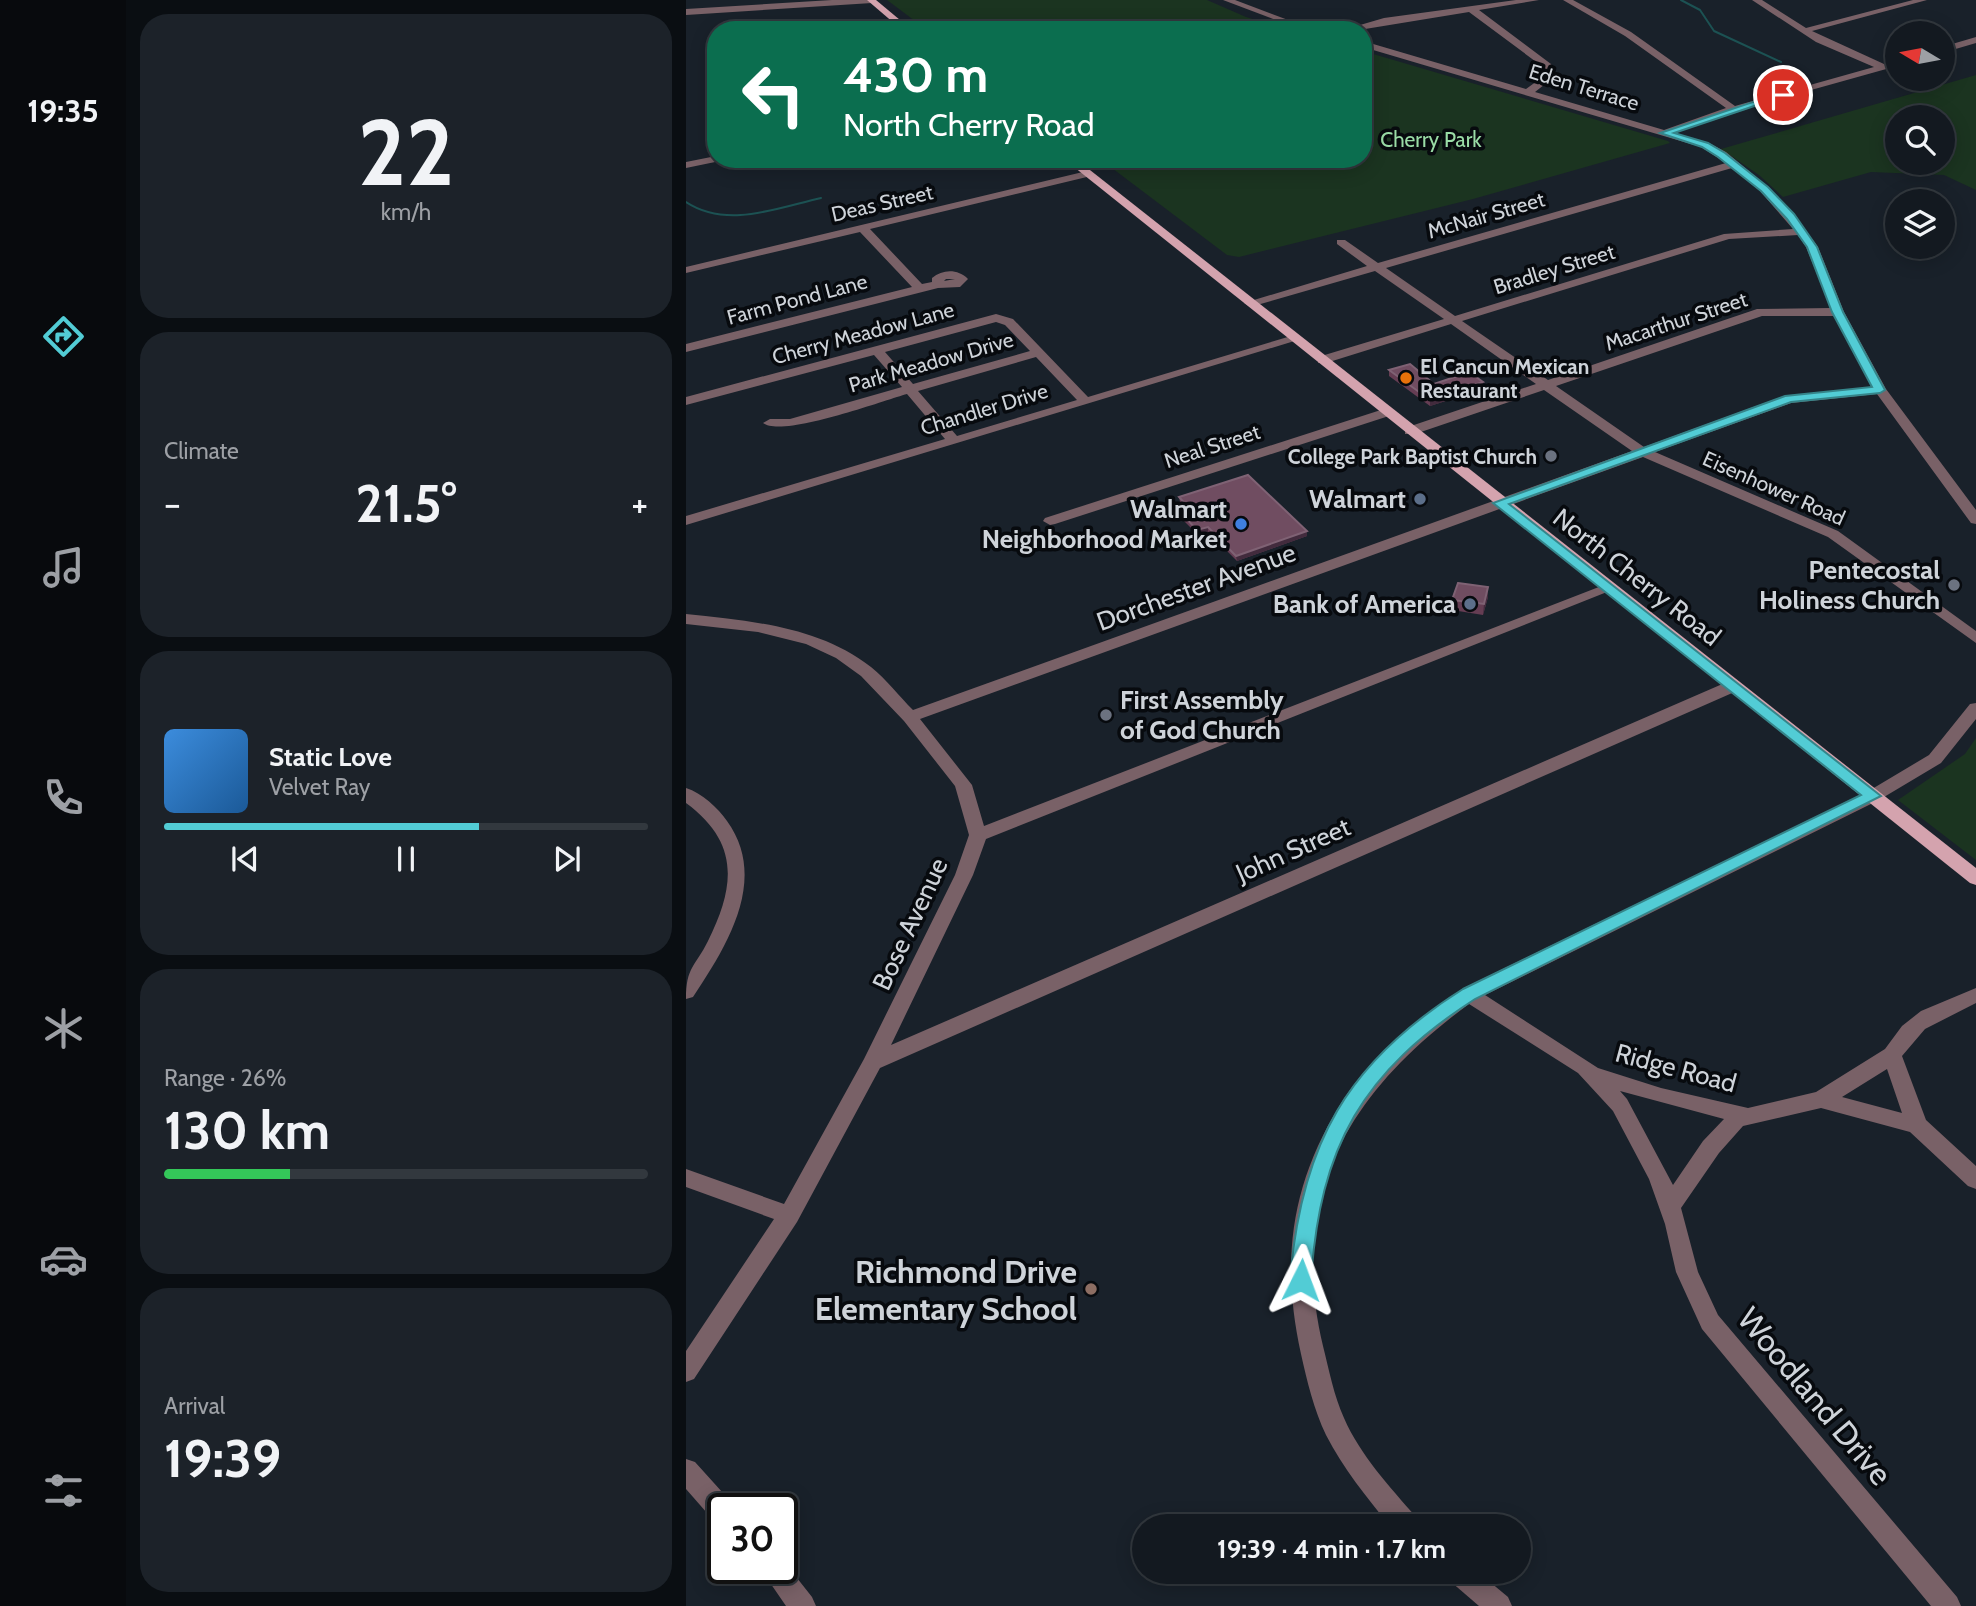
<!DOCTYPE html>
<html lang="en">
<head>
<meta charset="utf-8">
<style>
  body { margin:0; font-family:Cabin,sans-serif; background:#1c2229; color:#f1f3f6; height:100vh; display:flex; flex-direction:column; font-size:26px; white-space:nowrap }
  * { box-sizing:border-box; margin:0 }
  p { font-size:23px; color:#9da0a5 }
  .icon { flex:none; width:38px; height:38px; fill:none; stroke:currentColor; stroke-width:2; stroke-linecap:round; stroke-linejoin:round }
  .map { position:relative; flex:1; overflow:hidden }
  .drawer { display:flex; flex-direction:column; gap:14px; padding:14px; background:#0a0e12; width:560px }
  .drawer>* { flex:none }
  .banner { position:absolute; left:21px; top:21px; width:665px; height:147px; border-radius:28px; box-shadow:0 4px 18px #0003,0 0 0 2px #32383e; background:#0b6e4f; color:#fff; overflow:hidden }
  .needle { width:46px; rotate:280deg }
  .controls { position:absolute; left:1199px; top:21px; display:grid; gap:14px }
  .controls a { display:grid; place-items:center; width:70px; height:70px; border-radius:50%; background:#131920; box-shadow:0 4px 18px #0003,0 0 0 2px #32383e; font-size:35px }
  .speed { position:absolute; left:21px; top:1493px; display:flex; gap:14px; font-size:35px; font-weight:700; text-align:center }
  .speed>* { display:grid; place-content:center; width:91px; height:91px; border-radius:50%; background:#131920; box-shadow:0 4px 18px #0003,0 0 0 2px #32383e; line-height:1 }
  .speed .limit { border:4px solid #111; border-radius:10px; background:#fff; color:#111 }
  .pin { position:absolute; display:grid; place-items:center; width:60px; height:60px; color:#fff; margin:-30px; border:4px solid #fff; border-radius:50%; box-shadow:0 2px 7px #0007 }
  .me { position:absolute; width:77px; margin:-38px; rotate:3deg; stroke-linejoin:round; filter:drop-shadow(0 0 5px #0008) }
  .turn { display:flex; align-items:center; gap:24px; height:147px; padding:0 21px; font-size:32px }
  .turn .icon { width:91px; height:91px; stroke-width:2.5 }
  .turn b { display:block; font-size:49px; line-height:60px }
  .big { font-size:52px; font-weight:700; line-height:1.1 }
  .drawer .tile { flex:1; display:flex; flex-direction:column; justify-content:center; gap:10px; min-width:0; padding:0 24px; border-radius:28px; background:#1c2229 }
  .drawer .dial { align-items:center; gap:0 }
  .dial b { font-size:91px; line-height:1 }
  .song { display:flex; align-items:center; gap:21px }
  .cover { width:84px; height:84px; border-radius:10px; background:linear-gradient(135deg,hsl(210 70% 55%),hsl(210 70% 35%)) }
  .played { height:7px; border-radius:4px; background:linear-gradient(90deg,#52ccd5 65%,#32383e 65%) }
  .keys { display:flex; justify-content:space-around; direction:ltr }
  .heat { display:flex; justify-content:space-between; align-items:center; font-size:38px; direction:ltr }
  .charge { height:10px; border-radius:5px; background:linear-gradient(90deg,#34c759 26%,#32383e 0) }
  .trip { position:absolute; left:446px; top:1514px; width:399px; height:70px; border-radius:35px; background:#131920; box-shadow:0 4px 18px #0003,0 0 0 2px #32383e; font-weight:700; line-height:70px; text-align:center }
  main { display:flex; flex:1; min-height:0 }
  .menu { display:flex; flex-direction:column; width:126px; justify-content:space-around; align-items:center; background:#080a0d; color:#9da0a5 }
  .menu .icon { width:49px; height:49px }
  .menu .current { color:#52ccd5 }
  .menu b { font-size:32px; color:#f1f3f6 }
  .map>svg:first-child { display:block }
  .green { fill:#1b3420; fill-rule:evenodd }
  .lines { fill:none; stroke-linecap:round; stroke-linejoin:round }
  .stream { stroke:#1c5253; stroke-width:2 }
  .minor { fill:#796167; fill-rule:evenodd }
  .major { fill:#d4a3ae; fill-rule:evenodd }
  .wall { fill:#653d53 }
  .shaded-wall { fill:#422b3d }
  .building { fill:#704d61; stroke:#7f6274; stroke-width:2 }
  .route { fill:#52ccd5; stroke:#35858a; stroke-width:2 }
  .food-dot { fill:#e8710a; stroke:#070a0e; stroke-width:2.5 }
  .worship-dot { fill:#6b7280; stroke:#070a0e; stroke-width:2.5 }
  .service-dot { fill:#5c6f8a; stroke:#070a0e; stroke-width:2.5 }
  .shop-dot { fill:#3f7fe0; stroke:#070a0e; stroke-width:2.5 }
  .education-dot { fill:#8d6e63; stroke:#070a0e; stroke-width:2.5 }
  .labels { text-anchor:middle; dominant-baseline:central; stroke-width:7; stroke-linejoin:round; paint-order:stroke }
  .far-street-label { font-size:21px; fill:#ced3d9; stroke:#070a0e }
  .far-park-label { font-size:21px; fill:#9adca6; stroke:#070a0e }
  .far-poi-label { font-size:21px; font-weight:bold; fill:#ced3d9; stroke:#070a0e; text-anchor:start }
  .poi-label { font-size:26px; font-weight:bold; fill:#ced3d9; stroke:#070a0e; text-anchor:end }
  .street-label { font-size:26px; fill:#ced3d9; stroke:#070a0e }
  .near-poi-label { font-size:32px; font-weight:bold; fill:#ced3d9; stroke:#070a0e; text-anchor:end }
  .near-street-label { font-size:32px; fill:#ced3d9; stroke:#070a0e }
</style>
</head>
<body>
<main>
<nav class="menu">
<b>19:35</b>
<svg class="icon current" aria-label="directions" viewBox="0 0 24 24"><path d="M12 3l9 9-9 9-9-9zM9 14v-3h6M13 9l2 2-2 2"/></svg>
<svg class="icon" aria-label="music" viewBox="0 0 24 24"><path d="M9 18V5l10-2v13"/><circle cx="6" cy="18" r="3"/><circle cx="16" cy="16" r="3"/></svg>
<svg class="icon" aria-label="phone" viewBox="0 0 24 24"><path d="M5 4h4l2 5-3 2q2 4 5 5l2-3 5 2v4C11 20 4 13 5 4z"/></svg>
<svg class="icon" aria-label="climate" viewBox="0 0 24 24"><path d="M12 3v18M4 7l16 10M4 17L20 7"/></svg>
<svg class="icon" aria-label="car" viewBox="0 0 24 24"><path d="M5 17H2v-5l4-1 3-4h7l3 4 3 1v5h-3M9 17h6M6 11h13"/><circle cx="7" cy="17" r="2"/><circle cx="17" cy="17" r="2"/></svg>
<svg class="icon" aria-label="filters" viewBox="0 0 24 24"><path d="M4 7h16M4 17h16"/><circle cx="9" cy="7" r="2"/><circle cx="15" cy="17" r="2"/></svg>
</nav>
<section class="drawer">
<div class="tile dial"><b>22</b><p>km/h</p></div>
<div class="tile"><p>Climate</p>
<div class="heat"><a>−</a><b class="big">21.5°</b><a>+</a></div>
</div>
<div class="tile">
<div class="song"><i class="cover"></i><div><b>Static Love</b><p>Velvet Ray</p></div></div>
<div class="played"></div>
<div class="keys"><svg class="icon" aria-label="previous" viewBox="0 0 24 24"><path d="M18 5L8 12l10 7zM5 5v14"/></svg><svg class="icon" aria-label="pause" viewBox="0 0 24 24"><path d="M8 5v14M16 5v14"/></svg><svg class="icon" aria-label="next" viewBox="0 0 24 24"><path d="M6 5l10 7-10 7zM19 5v14"/></svg></div>
</div>
<div class="tile"><p>Range · 26%</p><b class="big">130 km</b><div class="charge"></div></div>
<div class="tile"><p>Arrival</p><b class="big">19:39</b></div>
</section>
<div class="map">
<svg width="1290" height="1606" viewBox="0 0 1290 1606">
  <rect width="100%" height="100%" fill="#19212a"/>
  <g class="green">
    <path d="M201 0H521L560 17 604 30H241Z"/>
    <path d="M677 51 982 141 984 143 787 199 553 257 541 255 414 159H677Z"/>
    <path d="M1290 75V190L1258 175 1185 172 1097 197 1073 175 1035 149ZM1211 117H1256V163H1211Z"/>
    <path d="M1290 738V860L1212 800 1279 754Z"/>
  </g>
  <g class="lines">
    <g class="stream">
      <path d="M995 0 1014 10 1028 31 1095 62"/>
      <path d="M0 202C41 229 91 208 135 198"/>
    </g>
    <g class="minor">
      <path d="M146 0H190L186 3 0 15V9Z"/>
      <path d="M537 0H549L629 30H616Z"/>
      <path d="M830 0H853L793 10 865 64 868 77 849 92 978 130 1040 108 939 36 877 0H887L945 32 1049 106 1188 67 1130 42 1066 0H1076L1120 28 1227 0H1241L1126 31 1198 64 1211 60V66L1050 111 988 133 1023 143 1040 152 1082 187 1108 215 1132 247 1158 312 1200 389 1290 510V524L1285 523 1191 394 1105 403 969 452 1152 531 1290 631V643L1142 537 957 457 234 719 286 785 298 826 918 585 923 583 931 588 300 839 287 875 205 1045 1041 682 1047 681 1055 686 1053 690 194 1068 111 1222 8 1379 0 1382V1351L88 1219 0 1187V1169L98 1204 178 1059 269 875 283 835 269 786 218 721 175 676 150 658 120 644 72 632 0 624V614C64 621 132 626 185 667 200 679 213 696 227 710L946 451 858 390 729 434H719V428L850 384 765 324 640 363H632V357L758 319 689 271 564 307 558 303 681 266 651 244V240H659L692 263 1040 163 1015 147 677 47V41L840 89 858 76 857 67 783 12 673 30H657L698 18ZM1046 168 1074 191 1107 229 1038 234 769 316 700 268ZM1112 235 1120 247 1145 308 1071 309 862 380 776 321 1043 239ZM1076 316H1148L1186 387 1098 396 958 447 870 386Z"/>
      <path d="M1290 37V43L1256 53V47Z"/>
      <path d="M30 156V159H35L34 161 0 168V162Z"/>
      <path d="M401 171 406 174 405 176 184 229 236 284 246 282V278C257 269 272 269 282 279L274 287 252 288 0 352V344L226 287 174 232 0 273V267ZM260 279H269L258 281Z"/>
      <path d="M310 314 327 319 402 397 605 336 615 339 0 525V516L259 439 221 394C196 401 96 438 77 423L84 419H104L216 387 188 355 0 405V397ZM310 322 319 325 344 351 227 384 199 352ZM350 357 391 400 271 436 232 391Z"/>
      <path d="M701 408 708 412 706 415 369 524 364 525 357 521 359 518Z"/>
      <path d="M1290 703V719L1255 763 1193 800 799 995 912 1068 975 1088 1062 1108 1130 1092 1199 1049 1216 1026 1235 1011 1290 988V1003L1239 1029 1216 1056 1240 1120 1290 1166V1189L1282 1186 1224 1132 1135 1108 1057 1126 1033 1153 995 1208 1012 1272 1032 1315 1271 1597 1275 1606H1245L1016 1329 990 1272 979 1224 963 1179 927 1111 892 1073 783 1004C663 1092 601 1194 637 1346 643 1370 648 1396 658 1418 674 1455 704 1487 730 1517L734 1526H704C681 1498 657 1468 640 1435 628 1410 621 1381 615 1354 595 1263 604 1186 654 1105 684 1056 731 1022 776 989L1181 792 1243 755 1284 704ZM1201 1069 1216 1113 1156 1097ZM934 1091 1038 1119 1017 1141 987 1185 941 1099Z"/>
      <path d="M0 788C16 793 32 808 41 821 83 879 41 946 7 997L0 999C0 967 9 967 22 941 50 885 53 842 0 803Z"/>
      <path d="M0 1459 9 1462 46 1503 48 1508H37V1524L28 1521 0 1489Z"/>
      <path d="M96 1559 126 1597 130 1606H100L74 1568H96Z"/>
      <path d="M760 1572H792L822 1597 826 1606H793L764 1581Z"/>
    </g>
    <g class="major">
      <path d="M181 0H190L226 30H216Z"/>
      <path d="M378 159H390L1290 868V885L1284 883Z"/>
    </g>
  </g>
  <g class="wall">
    <path d="M703 370 748 384 797 382V389L744 406 703 376Z"/>
    <path d="M493 497 621 531V536L551 561 522 532 512 535 493 516V511L500 509 494 502Z"/>
    <path d="M802 597 797 615 766 610V600Z"/>
  </g>
  <g class="shaded-wall">
    <path d="M797 382V389L744 406V400Z"/>
    <path d="M522 527V532L512 535 511 530Z"/>
    <path d="M621 531V536L551 561 550 556Z"/>
    <path d="M802 587V597L797 615 798 604Z"/>
  </g>
  <g class="building">
    <path d="M724 364 748 384 783 372 797 382 744 400 703 370Z"/>
    <path d="M562 475 621 531 550 556 522 527 511 530 493 511 503 508 493 497Z"/>
    <path d="M772 583 802 587 798 604 766 600Z"/>
  </g>
  <path class="route" d="M1094 93 1101 95 988 133 1022 143 1039 153 1082 187 1108 214 1131 247 1157 312 1199 390 1194 393 1105 402 823 504 1195 796 789 999C676 1072 634 1146 625 1280L622 1286 615 1289 607 1286 604 1280C615 1144 661 1062 777 989L1175 795 807 503 1099 396 1186 387 1146 312 1121 247 1101 219 1075 191 1032 157 1016 147 974 133Z"/>
  <circle class="food-dot" cx="720" cy="378" r="7"/>
  <g class="worship-dot">
    <circle cx="865" cy="456" r="7"/>
    <circle cx="1268" cy="585" r="7"/>
    <circle cx="420" cy="715" r="7"/>
  </g>
  <g class="service-dot">
    <circle cx="734" cy="499" r="7"/>
    <circle cx="784" cy="604" r="7"/>
  </g>
  <circle class="shop-dot" cx="555" cy="524" r="7"/>
  <circle class="education-dot" cx="405" cy="1289" r="7"/>
  <g class="labels">
    <g class="far-street-label">
      <text transform="translate(898 87) rotate(17)">Eden Terrace</text>
      <text transform="translate(196 203) rotate(-13)">Deas Street</text>
      <text transform="translate(800 215) rotate(-16)">McNair Street</text>
      <text transform="translate(868 269) rotate(-17)">Bradley Street</text>
      <text transform="translate(111 299) rotate(-15)">Farm Pond Lane</text>
      <text transform="translate(990 321) rotate(-18)">Macarthur Street</text>
      <text transform="translate(177 333) rotate(-15)">Cherry Meadow Lane</text>
      <text transform="translate(245 362) rotate(-16)">Park Meadow Drive</text>
      <text transform="translate(298 409) rotate(-17)">Chandler Drive</text>
      <text transform="translate(526 446) rotate(-18)">Neal Street</text>
      <text transform="translate(1088 488) rotate(24)">Eisenhower Road</text>
    </g>
    <g class="far-park-label">
      <text x="745" y="139">Cherry Park</text>
    </g>
    <g class="far-poi-label">
      <text x="734" y="366">El Cancun Mexican<tspan x="734" dy="24">Restaurant</tspan></text>
      <text x="851" y="456" text-anchor="end">College Park Baptist Church</text>
    </g>
    <g class="poi-label">
      <text x="720" y="499">Walmart</text>
      <text x="541" y="509">Walmart<tspan x="541" dy="30">Neighborhood Market</tspan></text>
      <text x="1254" y="570">Pentecostal<tspan x="1254" dy="30">Holiness Church</tspan></text>
      <text x="770" y="604">Bank of America</text>
      <text x="434" y="700" text-anchor="start">First Assembly<tspan x="434" dy="30">of God Church</tspan></text>
    </g>
    <g class="street-label">
      <text transform="translate(951 577) rotate(38)">North Cherry Road</text>
      <text transform="translate(510 587) rotate(-20)">Dorchester Avenue</text>
      <text transform="translate(607 850) rotate(-24)">John Street</text>
      <text transform="translate(224 924) rotate(-65)">Bose Avenue</text>
      <text transform="translate(990 1068) rotate(15)">Ridge Road</text>
    </g>
    <g class="near-poi-label">
      <text x="391" y="1271">Richmond Drive<tspan x="391" dy="37">Elementary School</tspan></text>
    </g>
    <g class="near-street-label">
      <text transform="translate(1129 1396) rotate(50)">Woodland Drive</text>
    </g>
  </g>
</svg>
<div class="controls">
<a><svg class="needle" viewBox="-14 -14 28 28"><path d="M0-13l5 13h-10z" fill="#e53935"/><path d="M0 13l5-13h-10z" fill="#9da0a5"/></svg></a>
<a><svg class="icon" aria-label="search" viewBox="0 0 24 24"><circle cx="10" cy="10" r="6"/><path d="M15 15l6 6"/></svg></a>
<a><svg class="icon" aria-label="layers" viewBox="0 0 24 24"><path d="M12 4l9 5-9 5-9-5zM3 14l9 5 9-5"/></svg></a>
</div>
<div class="speed"><div class="limit">30</div></div>
<div class="pin" style="left:1097px;top:95px;background:#d93025"><svg class="icon" aria-label="arrive" viewBox="0 0 24 24"><path d="M6 21V4h12l-3 4 3 4H6"/></svg></div>
<svg class="me" style="left:615px;top:1280px" viewBox="-20 -20 40 40"><path d="M0-17L14 15 0 8-14 15z" fill="#52ccd5" stroke="#fff" stroke-width="4"/></svg>
<div class="trip">19:39 · 4 min · 1.7 km</div>
<div class="banner">
<div class="turn"><svg class="icon" aria-label="left" viewBox="0 0 24 24"><path d="M17 20v-9H6M10 6l-5 5 5 5"/></svg><div><b>430 m</b>North Cherry Road</div></div>
</div>
</div>
</main>
</body>
</html>
